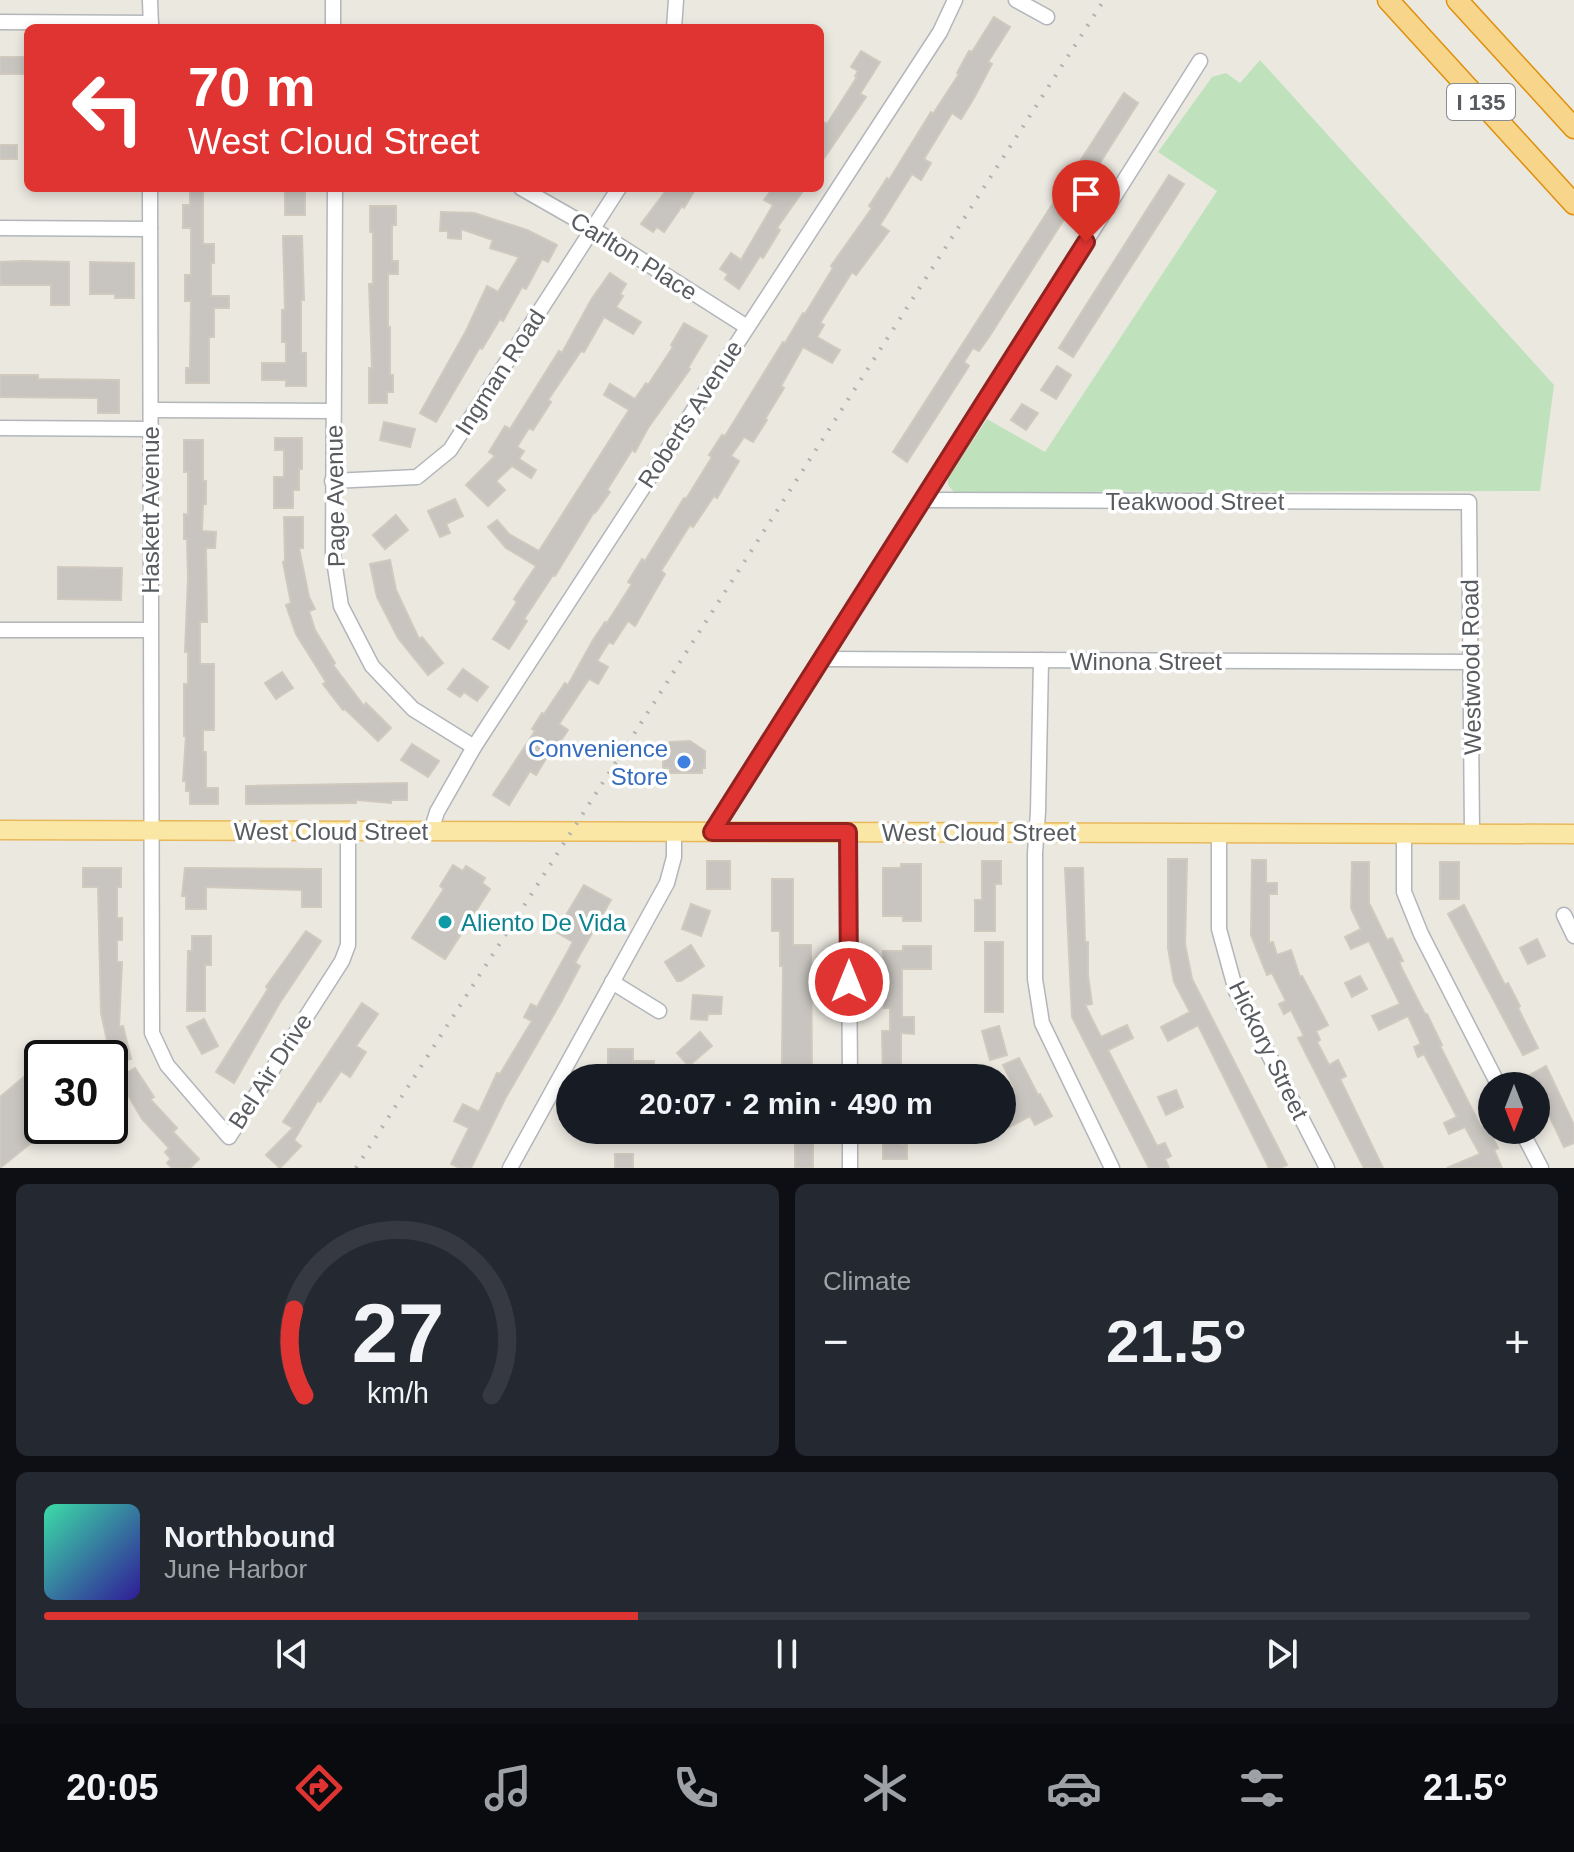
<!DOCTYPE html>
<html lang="en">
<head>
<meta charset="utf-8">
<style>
  body { margin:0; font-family:Helvetica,sans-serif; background:#242831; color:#f1f3f6; height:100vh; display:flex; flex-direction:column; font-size:30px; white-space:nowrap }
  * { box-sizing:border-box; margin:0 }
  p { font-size:26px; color:#9ea1a6 }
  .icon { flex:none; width:44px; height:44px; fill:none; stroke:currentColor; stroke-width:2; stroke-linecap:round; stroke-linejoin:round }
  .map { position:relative; height:1168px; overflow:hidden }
  .sheet { display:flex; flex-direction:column; gap:16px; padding:16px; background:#0d0f14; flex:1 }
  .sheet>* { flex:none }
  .banner { position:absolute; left:24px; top:24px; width:800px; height:168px; border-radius:12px; box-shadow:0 4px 12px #0003; background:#df3432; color:#fff; overflow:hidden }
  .needle { width:52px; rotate:180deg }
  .fabs { position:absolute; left:1478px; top:1072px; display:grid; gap:16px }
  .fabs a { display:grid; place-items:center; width:72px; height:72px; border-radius:50%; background:#171b24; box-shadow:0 4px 12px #0003; font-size:40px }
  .speed { position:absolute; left:24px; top:1040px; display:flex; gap:16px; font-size:40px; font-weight:700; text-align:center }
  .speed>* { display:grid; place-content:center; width:104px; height:104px; border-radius:50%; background:#171b24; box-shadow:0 4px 12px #0003; line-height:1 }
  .speed .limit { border:4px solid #111; border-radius:12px; background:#fff; color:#111 }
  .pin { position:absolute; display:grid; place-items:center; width:68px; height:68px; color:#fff; margin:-82px -34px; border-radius:50% 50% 50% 0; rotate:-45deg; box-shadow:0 0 8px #0007 }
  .pin .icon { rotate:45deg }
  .me { position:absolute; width:88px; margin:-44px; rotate:0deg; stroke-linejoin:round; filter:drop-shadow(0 0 6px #0008) }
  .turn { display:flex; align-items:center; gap:28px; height:168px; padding:0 32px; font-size:36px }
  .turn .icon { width:104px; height:104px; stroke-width:2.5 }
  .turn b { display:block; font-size:56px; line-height:68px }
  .big { font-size:60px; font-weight:700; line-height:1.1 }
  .sheet .tile { flex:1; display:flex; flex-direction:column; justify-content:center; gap:12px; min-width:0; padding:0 28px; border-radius:12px; background:#242831 }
  .sheet .dial { align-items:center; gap:0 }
  .dial svg { height:208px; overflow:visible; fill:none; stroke:#363941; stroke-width:7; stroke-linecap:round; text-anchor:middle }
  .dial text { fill:#f1f3f6; stroke:none }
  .song { display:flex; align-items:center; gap:24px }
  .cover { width:96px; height:96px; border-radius:12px; background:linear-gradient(135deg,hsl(160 70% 55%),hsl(250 70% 35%)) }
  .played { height:8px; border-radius:4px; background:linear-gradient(90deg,#df3432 40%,#363941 40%) }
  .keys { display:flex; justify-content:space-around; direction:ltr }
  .heat { display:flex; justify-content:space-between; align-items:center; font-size:44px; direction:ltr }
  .sheet .tiles { flex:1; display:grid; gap:16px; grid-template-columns:1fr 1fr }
  .tile:last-child { grid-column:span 2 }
  .trip { position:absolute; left:556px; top:1064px; width:460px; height:80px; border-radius:40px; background:#171b24; box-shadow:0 4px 12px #0003; font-weight:700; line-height:80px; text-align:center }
  .menu { display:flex; height:128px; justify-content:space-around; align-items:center; background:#090b0e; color:#9ea1a6 }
  .menu .icon { width:56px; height:56px }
  .menu .selected { color:#df3432 }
  .menu b { font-size:36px; color:#f1f3f6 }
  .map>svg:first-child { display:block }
  .green { fill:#bfe2bd }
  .building { fill:#c8c4bf; stroke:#cfc9be; stroke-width:2 }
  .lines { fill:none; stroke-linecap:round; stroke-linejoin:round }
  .minor-casing { stroke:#b2b6ba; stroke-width:17 }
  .major-casing { stroke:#e9b85b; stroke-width:21 }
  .highway-casing { stroke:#df900c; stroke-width:23 }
  .minor { stroke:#fff; stroke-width:14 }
  .major { stroke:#fae7a5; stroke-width:18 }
  .highway { stroke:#f7d58b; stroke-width:20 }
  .rail { stroke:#b1b2b2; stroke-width:4; stroke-dasharray:2 10; stroke-linecap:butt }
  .route-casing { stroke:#912220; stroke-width:20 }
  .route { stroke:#df3432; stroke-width:14 }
  .shop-dot { fill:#3f7fe0; stroke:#fff; stroke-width:3 }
  .culture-dot { fill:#0f9aa8; stroke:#fff; stroke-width:3 }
  .labels { text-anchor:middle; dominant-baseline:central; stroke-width:7; stroke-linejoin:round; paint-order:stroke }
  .shield { fill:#fff; stroke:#8a8d90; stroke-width:2 }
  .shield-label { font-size:22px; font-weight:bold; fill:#585c60 }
  .street-label { font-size:24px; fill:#585c60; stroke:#fff }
  .shop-label { font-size:24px; fill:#366cbe; stroke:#fff; text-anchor:end }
  .culture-label { font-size:24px; fill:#0d838f; stroke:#fff; text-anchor:start }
</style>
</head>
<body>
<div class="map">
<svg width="1574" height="1168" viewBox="0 0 1574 1168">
  <rect width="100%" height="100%" fill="#ebe8e0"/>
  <path class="green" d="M1260 60 1554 385 1540 491 954 492 948 485V477L987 419 1045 452 1217 191 1158 152 1212 77 1226 73 1240 83Z"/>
  <g class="building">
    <path d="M994 17 1010 27 988 62 992 64 974 98 961 119 952 113 924 159 931 163 921 180 912 174 880 225 889 231 856 275 852 272 820 323 824 325 817 337 840 350 832 363 803 347 781 386 784 388 765 419 767 420 753 442 744 437 731 456 739 461 717 498 714 496 693 527 690 525 661 571 665 574 635 626 628 621 613 644 609 642 597 661 608 667 598 684 589 679 559 724 568 730 558 745 555 744 536 775 530 771 509 805 493 795 535 731 532 729 542 713 544 714 565 683 568 685 593 640 605 622 607 623 632 584 628 582 642 559 645 561 684 498 686 499 712 457 709 455 722 435 725 436 783 342 785 343 803 313 805 314 833 268 831 266 872 208 869 206 887 178 889 180 931 112 933 114 959 74 957 73 969 51 972 52Z"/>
    <path d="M861 51 880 62 860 94 866 97 820 164V120L827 124 857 77 855 76 858 71 851 67Z"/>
    <rect x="0" y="57" width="26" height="17"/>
    <path d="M1124 93 1138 103 989 337 979 351 973 348 964 362 969 366 907 462 893 452Z"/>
    <rect x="0" y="145" width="17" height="14"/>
    <path d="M1169 175 1184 184 1073 357 1059 348Z"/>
    <path d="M190 188H203V244H214V263H211V296H229V308H214V337H209V383H186V368H190L191 301H185V275H191V228H183V205H190Z"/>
    <rect x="285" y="188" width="20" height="27"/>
    <path d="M668 188H696L684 208 682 206 664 232 657 227 653 232 641 224Z"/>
    <path d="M773 188H805L777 228 780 230 763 258 760 256 739 289 725 279 728 274 720 269 731 253 741 260 773 205 764 200Z"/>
    <path d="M370 206H396V225H392V261H398V274H388V327H390V375H393V392H387V403H369V368H372L369 284H373V232H370Z"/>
    <path d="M441 212 474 213 527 230 557 245 548 262 542 259 526 289 522 287 503 321 500 319 482 349 480 347 436 422 420 413 466 331 487 286 498 292 519 257 490 248 493 240 461 229V239L448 238V231H440Z"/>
    <path d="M283 236H302L304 300H301V353H306V386H286V380H262V363H286V342H282V310H285Z"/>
    <path d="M23 261 69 262V305H51V285H0V262Z"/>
    <path d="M90 262 134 263V298H115V294H90Z"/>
    <path d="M610 273 626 284 620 294 623 296 616 307 641 322 633 334 604 317 584 352 581 351 548 400 551 402 533 430 529 428 517 447 524 451 519 459 536 470 531 478 512 466 496 481 505 490 488 506 466 485 495 456 489 452 505 426 510 429 559 351 562 353 591 300Z"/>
    <path d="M684 323 707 336 688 368 690 369 648 428 635 452 632 450 607 490 610 492 595 513 594 512 555 576 553 575 524 619 527 621 509 649 493 639 517 602 514 599 536 566 506 548 488 527 497 520 509 534 539 551 629 410 604 395 610 384 635 399 646 383 648 385 673 347 671 345Z"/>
    <path d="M1057 366 1071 375 1056 399 1041 390Z"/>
    <path d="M0 375H38V379L119 380V413H98V398L0 397Z"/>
    <path d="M1022 404 1038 413 1026 430 1011 420Z"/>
    <path d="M384 422 415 429 410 447 380 440Z"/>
    <path d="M275 438H302V469H299V490H293V508H274V477H284V450H275Z"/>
    <path d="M184 440H203V481H206V504H203L202 531 216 532 215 548H206L207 622H200V664H214V730H203V752H206V788H218V804H190V791H186V781H183L186 736H184V684H188V652H185L188 578 187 539H184V514L188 515V472H184Z"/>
    <path d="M455 499 463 516 446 524 450 533 440 537 428 511Z"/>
    <path d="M396 515 408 530 385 549 373 535Z"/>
    <path d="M284 517H303V548H299L309 597 315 609 309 611 315 630 335 663 333 665 364 706 366 703 391 728 378 741 345 709 343 710 323 684 326 682 296 634 286 605 291 603 283 562 285 561Z"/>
    <path d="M390 560 396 590 419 639 422 637 443 663 428 675 398 638 377 597 370 564Z"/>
    <path d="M58 567 122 568 121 600 58 599Z"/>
    <path d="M463 669 488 687 477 701 464 692 460 697 448 689Z"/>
    <path d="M282 672 293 688 276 699 265 683Z"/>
    <path d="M690 741 705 751V768H702V773H670V768H663V756L670 742Z"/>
    <path d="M412 744 439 761 428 777 401 760Z"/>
    <path d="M407 783V800H391V803L356 800V803L246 804V786Z"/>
    <path d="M1168 859H1187L1185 944 1192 979 1287 1165 1280 1168H1269L1198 1025 1168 1041 1161 1027 1190 1012 1174 982 1168 948Z"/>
    <path d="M1252 860H1266V883H1277V894H1269V943L1273 942 1277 955 1291 950 1300 977 1302 976 1328 1025 1316 1031 1320 1040 1317 1042 1329 1065 1338 1060 1346 1076 1340 1079 1383 1168H1364L1298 1038 1304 1036 1291 1010 1284 1014 1279 1004 1286 1001 1272 973 1267 975 1251 935Z"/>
    <rect x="707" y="861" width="23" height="28"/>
    <path d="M982 861H1001V884H995V931H975V900H982Z"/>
    <path d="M1352 862H1369V903L1387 940 1392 938 1403 961 1399 962 1402 969 1425 1014H1427L1442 1045 1440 1046 1481 1127 1486 1125 1498 1148 1494 1150 1502 1168H1447L1480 1154 1465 1127 1449 1134 1444 1123 1457 1117 1424 1054 1418 1057 1414 1047 1421 1044 1408 1016 1379 1030 1372 1016 1400 1004 1369 941 1351 949 1345 937 1361 929 1351 908Z"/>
    <rect x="1440" y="862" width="19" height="37"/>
    <path d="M901 864H921V921H903V916H883V868H901Z"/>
    <path d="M453 865 463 871 466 866 485 878 482 883 490 889 445 959 412 938 444 889 440 886Z"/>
    <path d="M83 868H121V887H117V918H122V940H117V962H122L119 1027 123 1026 131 1059 112 1063 101 1013 98 887H83Z"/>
    <path d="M185 868 321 869V907H302V890L206 887V909H186V896H182Z"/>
    <path d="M1065 868H1083L1085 942H1088V976L1092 1004 1085 1005 1101 1037 1127 1025 1133 1038 1108 1050 1157 1146 1165 1143 1171 1156 1165 1159 1169 1168H1149L1072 1017Z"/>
    <path d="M772 879H793V945H811L812 1073H795V1065H782L783 966H780V931H772Z"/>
    <path d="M584 885 611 900 575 963 580 966 561 1002 505 1099 471 1168H460L451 1164 469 1128 454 1121 463 1104 479 1112 497 1073 500 1074 532 1021 524 1017 531 1004 537 1007 573 942 556 932Z"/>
    <path d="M691 904 710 911 701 936 682 929Z"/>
    <path d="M1464 905 1505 985 1508 983 1520 1006 1518 1008 1538 1048 1523 1055 1448 914Z"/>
    <path d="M306 931 321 941 279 1004 234 1083 216 1072 268 989 266 987Z"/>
    <path d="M192 936H211V965H205V1011H187L188 951H192Z"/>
    <path d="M1537 939 1545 956 1528 964 1520 948Z"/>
    <rect x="985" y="942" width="18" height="70"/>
    <path d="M691 945 704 966 681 981H677L665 962Z"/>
    <path d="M903 946H931V969H902V1017H914V1034L901 1033V1078H883L882 1031H890V1008H884L883 951H903Z"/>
    <path d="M1360 976 1367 989 1352 997 1345 983Z"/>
    <path d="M693 995 722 997 721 1014H708L707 1020 691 1019Z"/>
    <path d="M362 1003 378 1014 356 1046 366 1052 350 1077 341 1071 320 1102 318 1100 294 1140 301 1146 280 1168 266 1155 293 1128 283 1122Z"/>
    <path d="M204 1019 218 1046 202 1054 187 1027Z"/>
    <path d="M999 1026 1007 1055 990 1060 982 1031Z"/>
    <path d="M700 1032 712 1046 691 1064H687L677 1053Z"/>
    <path d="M608 1049H633V1061H654V1067H669V1078H608Z"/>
    <path d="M1019 1058 1038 1095 1040 1094 1052 1116 1035 1125 1030 1116 1002 1131V1094L1014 1087 1003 1065Z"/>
    <path d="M1546 1066 1574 1125V1143L1564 1147 1530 1075Z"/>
    <path d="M135 1068 154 1097 150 1099 177 1128 173 1132 199 1159 190 1168H172L167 1163 171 1159 165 1152 169 1148 142 1119 118 1078Z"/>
    <path d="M25 1076 42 1096V1126H52L0 1168V1097Z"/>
    <path d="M1176 1090 1183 1107 1166 1115 1158 1097Z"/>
    <path d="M795 1130H809V1135H813V1168H795Z"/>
    <path d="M883 1130H900L901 1145H907V1159H883Z"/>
    <rect x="615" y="1154" width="18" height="14"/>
  </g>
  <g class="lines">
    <g class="minor-casing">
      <g id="minor">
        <path d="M150 0 151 28"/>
        <path d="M333 0V28"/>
        <path d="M1016 0 1047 17"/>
        <path d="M0 22 151 23"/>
        <path d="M674 28 676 0"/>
        <path d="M150 188 152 1033 167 1065 229 1137 342 961 348 945V830"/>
        <path d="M335 188 333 554 341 606 372 666 413 709 474 747"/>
        <path d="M521 188 593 229 747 327"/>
        <path d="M0 228 150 229"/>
        <path d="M151 410 333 411"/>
        <path d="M0 428 151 429"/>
        <path d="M332 481 417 477 450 450 619 188"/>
        <path d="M922 500 1469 502 1472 833"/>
        <path d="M0 630H150"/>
        <path d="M822 659 1471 662"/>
        <path d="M1041 660 1038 812 1035 853V979L1042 1023 1112 1168"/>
        <path d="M431 831 437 812 474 747 940 32 955 0"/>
        <path d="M712 832 1200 61"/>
        <path d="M848 832 850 1078"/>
        <path d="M1219 833V929L1236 991 1327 1168"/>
        <path d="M1404 834V892L1421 934 1499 1086"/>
        <path d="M1564 915 1574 936"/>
        <path d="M612 982 659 1011"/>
        <path d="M850 1130V1168"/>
        <path d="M1521 1130 1541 1168"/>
        <path d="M510 1168 667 883 674 857V832"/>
      </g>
    </g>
    <g class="major-casing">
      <path id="major" d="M0 830 1574 834"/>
    </g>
    <g class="highway-casing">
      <g id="highway">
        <path d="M1388 0 1574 204"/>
        <path d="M1457 0 1574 128"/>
      </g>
    </g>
    <use href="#minor" class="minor"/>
    <use href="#major" class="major"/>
    <use href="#highway" class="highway"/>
    <path class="rail" d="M356 1168 1104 0"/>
  </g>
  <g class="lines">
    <g class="route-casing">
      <path id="route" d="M849 982 848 832H712L1086 242"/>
    </g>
    <use href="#route" class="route"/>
  </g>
  <circle class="shop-dot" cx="684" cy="762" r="8"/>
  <circle class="culture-dot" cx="445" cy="922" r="8"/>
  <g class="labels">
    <rect class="shield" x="1447" y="84" width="68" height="36" rx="6"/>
    <g class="shield-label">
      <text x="1481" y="102">I 135</text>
    </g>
    <g class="street-label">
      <text transform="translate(634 256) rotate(32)">Carlton Place</text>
      <text transform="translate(500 372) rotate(-57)">Ingman Road</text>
      <text transform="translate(690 414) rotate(-57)">Roberts Avenue</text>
      <text transform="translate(335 496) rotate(-91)">Page Avenue</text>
      <text x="1195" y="501">Teakwood Street</text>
      <text transform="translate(150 510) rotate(-90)">Haskett Avenue</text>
      <text x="1146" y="661">Winona Street</text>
      <text transform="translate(1471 667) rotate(-91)">Westwood Road</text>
      <text x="331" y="831">West Cloud Street</text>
      <text x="979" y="832">West Cloud Street</text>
      <text transform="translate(1269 1050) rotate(64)">Hickory Street</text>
      <text transform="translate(270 1071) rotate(-57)">Bel Air Drive</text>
    </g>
    <g class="shop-label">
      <text x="668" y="748">Convenience<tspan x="668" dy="28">Store</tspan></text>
    </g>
    <g class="culture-label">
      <text x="461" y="922">Aliento De Vida</text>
    </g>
  </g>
</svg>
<div class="fabs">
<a><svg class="needle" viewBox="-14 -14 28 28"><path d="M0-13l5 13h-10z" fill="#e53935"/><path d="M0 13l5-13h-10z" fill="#9ea1a6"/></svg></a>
</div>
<div class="speed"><div class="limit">30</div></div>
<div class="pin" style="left:1086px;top:242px;background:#d93025"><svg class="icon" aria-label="arrive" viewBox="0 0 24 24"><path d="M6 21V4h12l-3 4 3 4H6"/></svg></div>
<svg class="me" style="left:849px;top:982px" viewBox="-20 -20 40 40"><circle r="17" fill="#df3432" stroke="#fff" stroke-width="3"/><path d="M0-11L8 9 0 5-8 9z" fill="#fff"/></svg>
<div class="trip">20:07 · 2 min · 490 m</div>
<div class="banner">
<div class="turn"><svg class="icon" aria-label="left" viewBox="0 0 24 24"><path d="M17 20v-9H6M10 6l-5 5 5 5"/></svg><div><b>70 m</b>West Cloud Street</div></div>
</div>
</div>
<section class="sheet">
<div class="tiles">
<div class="tile dial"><svg viewBox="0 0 100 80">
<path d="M14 69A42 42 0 1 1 86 69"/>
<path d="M14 69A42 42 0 0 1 10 36" stroke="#df3432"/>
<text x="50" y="56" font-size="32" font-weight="700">27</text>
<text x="50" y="72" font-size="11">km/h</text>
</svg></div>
<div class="tile"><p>Climate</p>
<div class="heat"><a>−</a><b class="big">21.5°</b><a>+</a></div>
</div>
<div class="tile">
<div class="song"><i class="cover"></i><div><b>Northbound</b><p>June Harbor</p></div></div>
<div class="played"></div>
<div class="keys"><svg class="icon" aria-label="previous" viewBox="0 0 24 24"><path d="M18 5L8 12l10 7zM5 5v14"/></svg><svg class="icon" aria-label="pause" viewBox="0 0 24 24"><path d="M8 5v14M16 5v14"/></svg><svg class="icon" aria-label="next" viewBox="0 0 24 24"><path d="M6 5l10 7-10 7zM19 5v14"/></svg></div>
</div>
</div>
</section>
<nav class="menu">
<b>20:05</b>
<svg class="icon selected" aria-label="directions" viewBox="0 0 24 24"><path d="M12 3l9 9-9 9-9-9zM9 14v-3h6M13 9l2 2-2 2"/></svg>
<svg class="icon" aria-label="music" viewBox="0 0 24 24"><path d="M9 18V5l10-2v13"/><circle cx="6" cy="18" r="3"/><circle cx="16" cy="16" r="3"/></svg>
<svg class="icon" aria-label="phone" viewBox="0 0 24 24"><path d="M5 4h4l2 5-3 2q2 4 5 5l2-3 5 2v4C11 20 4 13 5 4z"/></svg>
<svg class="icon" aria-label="climate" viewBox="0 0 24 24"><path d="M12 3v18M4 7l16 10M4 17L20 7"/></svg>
<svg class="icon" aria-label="car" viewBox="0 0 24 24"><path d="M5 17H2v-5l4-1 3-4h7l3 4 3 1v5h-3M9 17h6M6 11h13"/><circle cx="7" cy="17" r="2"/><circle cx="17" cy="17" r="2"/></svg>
<svg class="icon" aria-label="filters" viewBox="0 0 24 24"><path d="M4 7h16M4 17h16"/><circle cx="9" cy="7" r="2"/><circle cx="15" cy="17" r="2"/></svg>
<b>21.5°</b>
</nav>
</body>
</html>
